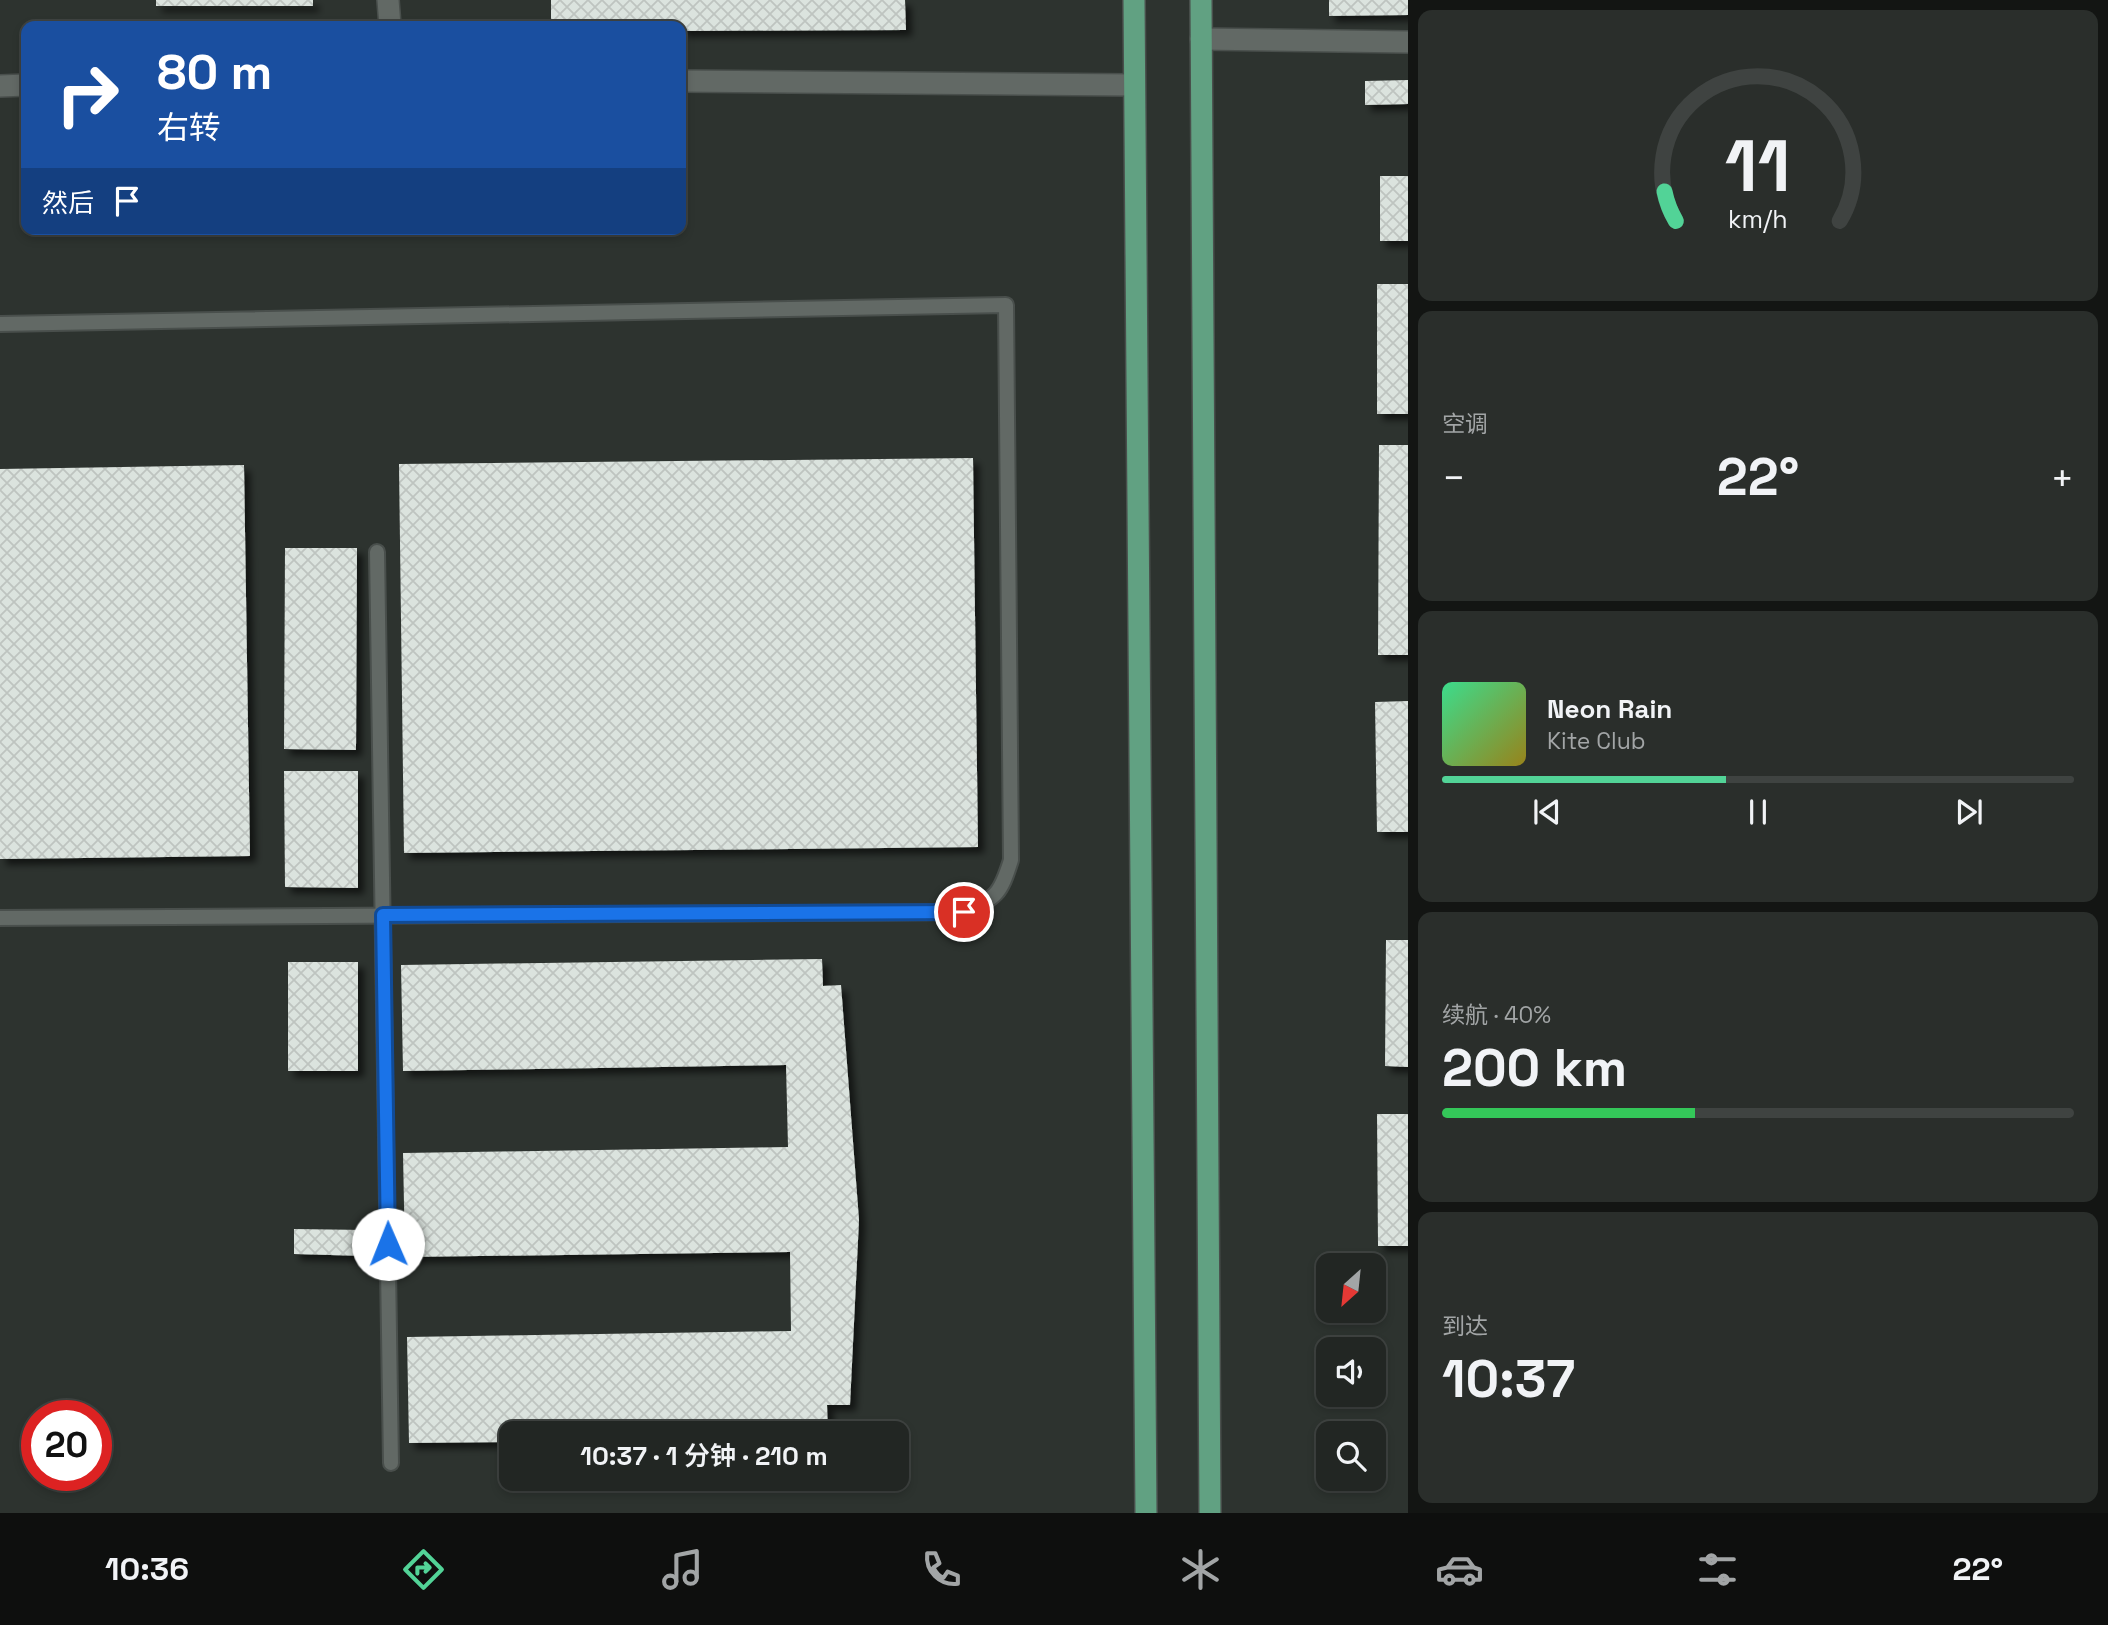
<!DOCTYPE html>
<html lang="zh">
<head>
<meta charset="utf-8">
<style>
  body { margin:0; font-family:"Space Grotesk","Noto Sans SC",sans-serif; background:#2a2e2b; color:#f1f3f6; height:100vh; display:flex; flex-direction:column; font-size:26px; white-space:nowrap }
  * { box-sizing:border-box; margin:0 }
  p { font-size:23px; color:#a2a5a6 }
  .icon { flex:none; width:38px; height:38px; fill:none; stroke:currentColor; stroke-width:2; stroke-linecap:round; stroke-linejoin:round }
  .map { position:relative; flex:1; overflow:hidden }
  .details { display:flex; flex-direction:column; gap:10px; padding:10px; background:#131513; width:700px }
  .details>* { flex:none }
  .top-card { position:absolute; left:21px; top:21px; width:665px; height:214px; border-radius:14px; box-shadow:0 4px 10px #0003,0 0 0 2px #3f4341; background:#1a4fa0; color:#fff; overflow:hidden }
  .needle { width:46px; rotate:207deg }
  .fabs { position:absolute; left:1316px; top:1253px; display:grid; gap:14px }
  .fabs a { display:grid; place-items:center; width:70px; height:70px; border-radius:14px; background:#222623; box-shadow:0 4px 10px #0003,0 0 0 2px #3f4341; font-size:35px }
  .speed { position:absolute; left:21px; top:1400px; display:flex; gap:14px; font-size:35px; font-weight:700; text-align:center }
  .speed>* { display:grid; place-content:center; width:91px; height:91px; border-radius:50%; background:#222623; box-shadow:0 4px 10px #0003,0 0 0 2px #3f4341; line-height:1 }
  .speed .limit { border:10px solid #d22; background:#fff; color:#111 }
  .pin { position:absolute; display:grid; place-items:center; width:60px; height:60px; color:#fff; margin:-30px; border:4px solid #fff; border-radius:50%; box-shadow:0 2px 7px #0007 }
  .me { position:absolute; width:77px; margin:-38px; rotate:359deg; stroke-linejoin:round; filter:drop-shadow(0 0 5px #0008) }
  .turn { display:flex; align-items:center; gap:24px; height:147px; padding:0 21px; font-size:32px }
  .turn .icon { width:91px; height:91px; stroke-width:2.5 }
  .turn b { display:block; font-size:49px; line-height:60px }
  .then { display:flex; align-items:center; height:66px; padding:0 21px; background:#0003; gap:14px; font-size:26px }
  .big { font-size:52px; font-weight:600; line-height:1.1 }
  .details .widget { flex:1; display:flex; flex-direction:column; justify-content:center; gap:10px; min-width:0; padding:0 24px; border-radius:14px; background:#2a2e2b }
  .details .dial { align-items:center; gap:0 }
  .dial svg { height:182px; overflow:visible; fill:none; stroke:#3f4341; stroke-width:7; stroke-linecap:round; text-anchor:middle }
  .dial text { fill:#f1f3f6; stroke:none }
  .song { display:flex; align-items:center; gap:21px }
  .cover { width:84px; height:84px; border-radius:10px; background:linear-gradient(135deg,hsl(150 70% 55%),hsl(50 70% 35%)) }
  .played { height:7px; border-radius:4px; background:linear-gradient(90deg,#52d397 45%,#3f4341 45%) }
  .keys { display:flex; justify-content:space-around; direction:ltr }
  .heat { display:flex; justify-content:space-between; align-items:center; font-size:38px; direction:ltr }
  .charge { height:10px; border-radius:5px; background:linear-gradient(90deg,#34c759 40%,#3f4341 0) }
  .trip { position:absolute; left:499px; top:1421px; width:410px; height:70px; border-radius:14px; background:#222623; box-shadow:0 4px 10px #0003,0 0 0 2px #3f4341; font-weight:600; line-height:70px; text-align:center }
  .dock { display:flex; height:112px; justify-content:space-around; align-items:center; background:#0e0f0e; color:#a2a5a6 }
  .dock .icon { width:49px; height:49px }
  .dock .current { color:#52d397 }
  .dock b { font-size:32px; color:#f1f3f6 }
  main { display:flex; flex:1; min-height:0 }
  .map>svg:first-child { display:block }
  .building { fill:url(#building-cross-hatch); filter:url(#shadow) }
  .lines { fill:none; stroke-linecap:round; stroke-linejoin:round }
  .lane-casing { stroke:#494f4c; stroke-width:18 }
  .street-casing { stroke:#494f4c; stroke-width:24 }
  .primary-casing { stroke:#494f4c; stroke-width:24 }
  .lane { stroke:#626965; stroke-width:14 }
  .street { stroke:#626965; stroke-width:21 }
  .primary { stroke:#61a182; stroke-width:21 }
  .route-casing { stroke:#114b97; stroke-width:18 }
  .route { stroke:#1a73e8; stroke-width:12 }
</style>
</head>
<body>
<main>
<div class="map">
<svg width="1408" height="1513" viewBox="0 0 1408 1513">
  <defs>
    <pattern id="building-cross-hatch" width="8" height="8" patternUnits="userSpaceOnUse" patternTransform="scale(1.75)"><rect width="8" height="8" fill="#dbe3de"/><path d="M0 0l8 8M0 8l8-8" fill="none" stroke="#bec4c0"/></pattern>
    <filter id="shadow"><feDropShadow dx="6" dy="6" stdDeviation="3.5" flood-color="#0009"/></filter>
  </defs>
  <rect width="100%" height="100%" fill="#2d332f"/>
  <g class="building">
    <rect x="156" y="0" width="157" height="6"/>
    <path d="M551 0H905L906 30 681 31V26H551Z"/>
    <path d="M1329 0H1408V15L1329 16Z"/>
    <path d="M1408 80V104L1365 105V81Z"/>
    <rect x="1380" y="176" width="28" height="65"/>
    <rect x="1377" y="284" width="31" height="130"/>
    <path d="M1379 445H1408V655H1378Z"/>
    <path d="M973 458 978 847 404 853 399 464Z"/>
    <path d="M244 465 250 856 0 859V469Z"/>
    <path d="M285 548H357L356 750 284 749Z"/>
    <path d="M1408 701V832H1377L1375 702Z"/>
    <path d="M284 771H358V888L285 887Z"/>
    <path d="M1386 940H1408V1067L1385 1066Z"/>
    <path d="M822 959 823 986 841 985 859 1220 850 1405H827L828 1433H511V1442L409 1443 407 1337 791 1331 790 1252 405 1257 403 1153 788 1147 786 1065 403 1071 401 965Z"/>
    <rect x="288" y="962" width="70" height="109"/>
    <path d="M1377 1114H1408V1246H1378Z"/>
    <path d="M294 1229 366 1230V1256L294 1254Z"/>
  </g>
  <g class="lines">
    <g class="lane-casing">
      <g id="lane">
        <path d="M0 324 1006 305 1011 860C1000 895 997 897 964 912L0 918"/>
        <path d="M377 552 391 1463"/>
      </g>
    </g>
    <g class="street-casing">
      <g id="street">
        <path d="M388 0 390 26"/>
        <path d="M1201 39 1408 42"/>
        <path d="M681 81 1134 85"/>
        <path d="M0 86 26 85"/>
      </g>
    </g>
    <g class="primary-casing">
      <g id="primary">
        <path d="M1134 0 1146 1513"/>
        <path d="M1201 0 1210 1513"/>
      </g>
    </g>
    <use href="#lane" class="lane"/>
    <use href="#street" class="street"/>
    <use href="#primary" class="primary"/>
  </g>
  <g class="lines">
    <g class="route-casing">
      <path id="route" d="M388 1244 383 915 964 912"/>
    </g>
    <use href="#route" class="route"/>
  </g>
</svg>
<div class="fabs">
<a><svg class="needle" viewBox="-14 -14 28 28"><path d="M0-13l5 13h-10z" fill="#e53935"/><path d="M0 13l5-13h-10z" fill="#a2a5a6"/></svg></a>
<a><svg class="icon" aria-label="sound" viewBox="0 0 24 24"><path d="M4 9h4l5-4v14l-5-4H4zM17 9q2 3 0 6"/></svg></a>
<a><svg class="icon" aria-label="search" viewBox="0 0 24 24"><circle cx="10" cy="10" r="6"/><path d="M15 15l6 6"/></svg></a>
</div>
<div class="speed"><div class="limit">20</div></div>
<div class="pin" style="left:964px;top:912px;background:#d93025"><svg class="icon" aria-label="arrive" viewBox="0 0 24 24"><path d="M6 21V4h12l-3 4 3 4H6"/></svg></div>
<svg class="me" style="left:388px;top:1244px" viewBox="-20 -20 40 40"><circle r="19" fill="#fff"/><path d="M0-13L10 11 0 6-10 11z" fill="#1a73e8"/></svg>
<div class="trip">10:37 · 1 分钟 · 210 m</div>
<div class="top-card">
<div class="turn"><svg class="icon" aria-label="right" viewBox="0 0 24 24"><path d="M7 20v-9h11M14 6l5 5-5 5"/></svg><div><b>80 m</b>右转</div></div>
<div class="then">然后<svg class="icon" aria-label="arrive" viewBox="0 0 24 24"><path d="M6 21V4h12l-3 4 3 4H6"/></svg></div>
</div>
</div>
<section class="details">
<div class="widget dial"><svg viewBox="0 0 100 80">
<path d="M14 69A42 42 0 1 1 86 69"/>
<path d="M14 69A42 42 0 0 1 9 56" stroke="#52d397"/>
<text x="50" y="56" font-size="32" font-weight="700">11</text>
<text x="50" y="72" font-size="11">km/h</text>
</svg></div>
<div class="widget"><p>空调</p>
<div class="heat"><a>−</a><b class="big">22°</b><a>+</a></div>
</div>
<div class="widget">
<div class="song"><i class="cover"></i><div><b>Neon Rain</b><p>Kite Club</p></div></div>
<div class="played"></div>
<div class="keys"><svg class="icon" aria-label="previous" viewBox="0 0 24 24"><path d="M18 5L8 12l10 7zM5 5v14"/></svg><svg class="icon" aria-label="pause" viewBox="0 0 24 24"><path d="M8 5v14M16 5v14"/></svg><svg class="icon" aria-label="next" viewBox="0 0 24 24"><path d="M6 5l10 7-10 7zM19 5v14"/></svg></div>
</div>
<div class="widget"><p>续航 · 40%</p><b class="big">200 km</b><div class="charge"></div></div>
<div class="widget"><p>到达</p><b class="big">10:37</b></div>
</section>
</main>
<nav class="dock">
<b>10:36</b>
<svg class="icon current" aria-label="directions" viewBox="0 0 24 24"><path d="M12 3l9 9-9 9-9-9zM9 14v-3h6M13 9l2 2-2 2"/></svg>
<svg class="icon" aria-label="music" viewBox="0 0 24 24"><path d="M9 18V5l10-2v13"/><circle cx="6" cy="18" r="3"/><circle cx="16" cy="16" r="3"/></svg>
<svg class="icon" aria-label="phone" viewBox="0 0 24 24"><path d="M5 4h4l2 5-3 2q2 4 5 5l2-3 5 2v4C11 20 4 13 5 4z"/></svg>
<svg class="icon" aria-label="climate" viewBox="0 0 24 24"><path d="M12 3v18M4 7l16 10M4 17L20 7"/></svg>
<svg class="icon" aria-label="car" viewBox="0 0 24 24"><path d="M5 17H2v-5l4-1 3-4h7l3 4 3 1v5h-3M9 17h6M6 11h13"/><circle cx="7" cy="17" r="2"/><circle cx="17" cy="17" r="2"/></svg>
<svg class="icon" aria-label="filters" viewBox="0 0 24 24"><path d="M4 7h16M4 17h16"/><circle cx="9" cy="7" r="2"/><circle cx="15" cy="17" r="2"/></svg>
<b>22°</b>
</nav>
</body>
</html>
